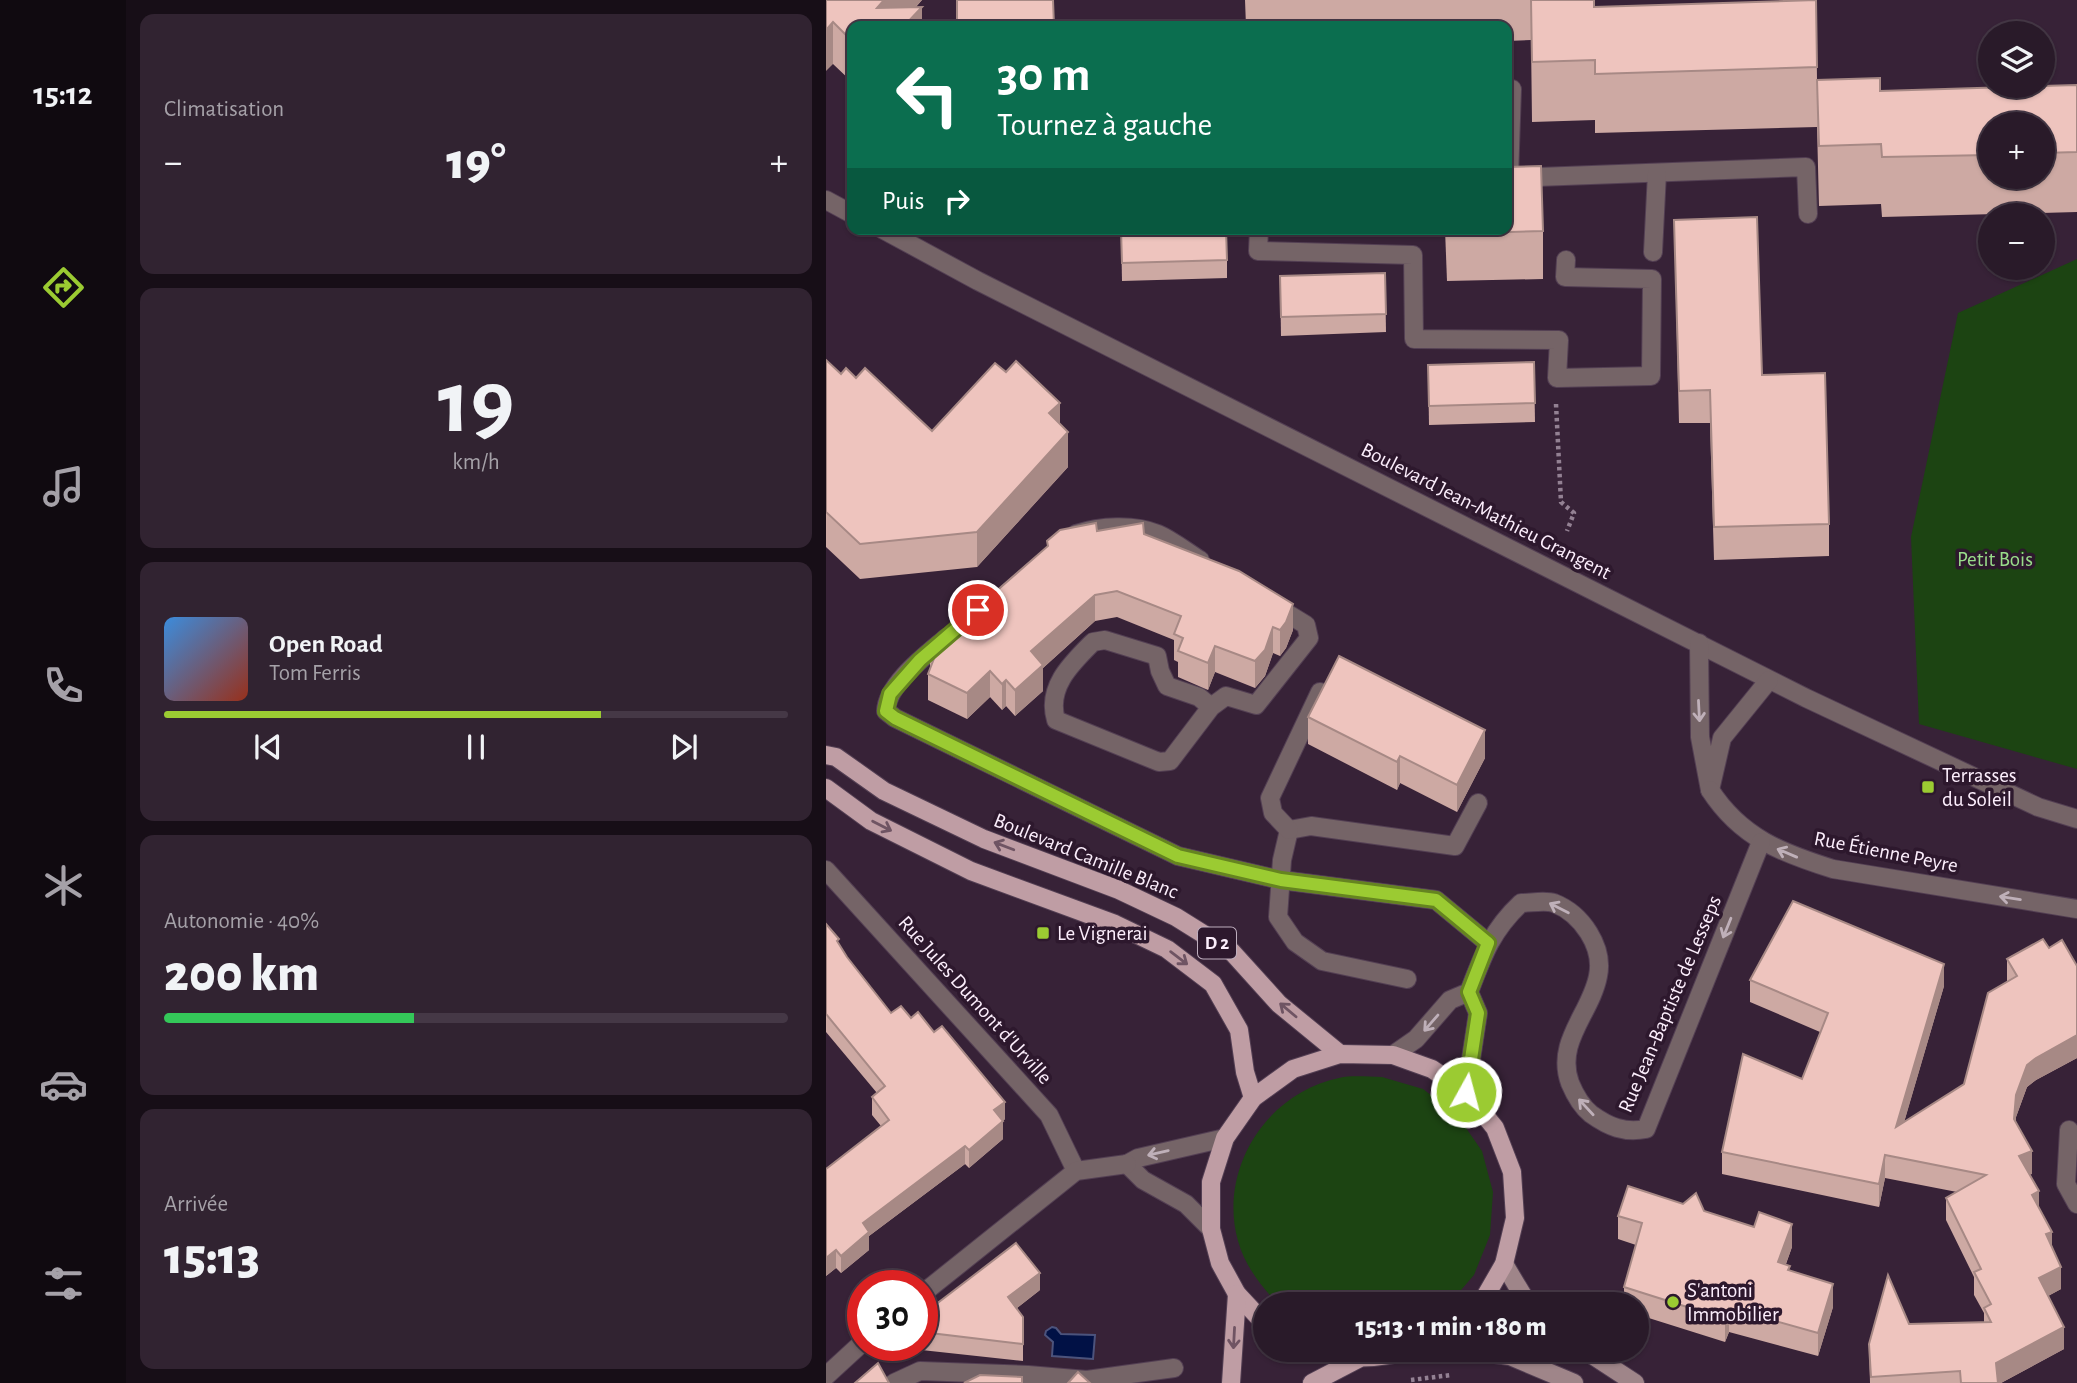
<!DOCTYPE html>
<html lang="fr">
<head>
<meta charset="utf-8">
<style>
  body { margin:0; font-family:"Alegreya Sans",sans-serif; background:#312331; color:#f1f3f6; height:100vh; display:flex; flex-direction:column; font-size:26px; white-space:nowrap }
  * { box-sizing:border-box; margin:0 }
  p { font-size:23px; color:#a5a1a8 }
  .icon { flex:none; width:38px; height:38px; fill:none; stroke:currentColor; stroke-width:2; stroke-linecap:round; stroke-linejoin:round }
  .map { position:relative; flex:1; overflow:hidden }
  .drawer { display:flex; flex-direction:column; gap:14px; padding:14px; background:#170e17; width:700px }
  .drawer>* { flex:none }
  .banner { position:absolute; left:21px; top:21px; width:665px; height:214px; border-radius:14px; box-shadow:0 2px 5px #0004,0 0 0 2px #453846; background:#0b6e4f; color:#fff; overflow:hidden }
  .fabs { position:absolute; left:1152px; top:21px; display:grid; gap:14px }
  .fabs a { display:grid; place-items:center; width:77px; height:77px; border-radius:50%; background:#291a29; box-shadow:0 2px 5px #0004,0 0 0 2px #453846; font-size:35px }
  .speed { position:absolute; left:21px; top:1270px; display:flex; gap:14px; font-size:35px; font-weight:700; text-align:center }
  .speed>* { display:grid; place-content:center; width:91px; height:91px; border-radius:50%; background:#291a29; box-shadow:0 2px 5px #0004,0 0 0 2px #453846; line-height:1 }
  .speed .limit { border:10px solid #d22; background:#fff; color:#111 }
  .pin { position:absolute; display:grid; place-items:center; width:60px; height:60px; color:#fff; margin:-30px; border:4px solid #fff; border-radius:50%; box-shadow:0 2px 7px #0007 }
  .me { position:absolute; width:77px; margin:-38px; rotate:7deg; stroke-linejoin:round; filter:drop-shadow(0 0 5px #0008) }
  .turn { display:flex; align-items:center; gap:24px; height:147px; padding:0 35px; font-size:32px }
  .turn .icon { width:91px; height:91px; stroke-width:2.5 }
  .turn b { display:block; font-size:49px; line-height:60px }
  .then { display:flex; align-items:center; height:66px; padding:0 35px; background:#0003; gap:14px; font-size:26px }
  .big { font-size:52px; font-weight:800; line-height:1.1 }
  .drawer .tile { flex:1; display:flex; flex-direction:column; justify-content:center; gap:10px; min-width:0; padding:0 24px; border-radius:14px; background:#312331 }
  .drawer .dial { align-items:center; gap:0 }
  .dial b { font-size:91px; line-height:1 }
  .song { display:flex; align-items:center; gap:21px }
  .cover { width:84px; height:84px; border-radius:10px; background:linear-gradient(135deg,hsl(210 70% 55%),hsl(10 70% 35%)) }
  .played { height:7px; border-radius:4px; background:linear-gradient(90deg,#9bcb32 70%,#453846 70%) }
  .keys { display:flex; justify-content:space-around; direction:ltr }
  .heat { display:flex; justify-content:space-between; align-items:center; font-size:38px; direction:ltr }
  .charge { height:10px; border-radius:5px; background:linear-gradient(90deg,#34c759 40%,#453846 0) }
  .trip { position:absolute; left:427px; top:1292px; width:396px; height:70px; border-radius:35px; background:#291a29; box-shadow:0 2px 5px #0004,0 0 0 2px #453846; font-weight:800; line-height:70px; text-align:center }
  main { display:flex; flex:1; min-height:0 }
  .tabs { display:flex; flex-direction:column; width:126px; justify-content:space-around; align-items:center; background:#100a10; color:#a5a1a8 }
  .tabs .icon { width:49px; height:49px }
  .tabs .active { color:#9bcb32 }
  .tabs b { font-size:32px; color:#f1f3f6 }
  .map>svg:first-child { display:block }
  .green { fill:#1c4412 }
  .water { fill:#011145; stroke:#4c537c; stroke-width:2 }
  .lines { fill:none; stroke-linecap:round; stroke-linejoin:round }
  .service-casing { stroke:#533f53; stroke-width:20 }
  .pedestrian-casing { stroke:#533f53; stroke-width:20 }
  .minor-casing { stroke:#533f53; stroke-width:20 }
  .secondary-casing { stroke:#533f53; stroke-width:20 }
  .primary-casing { stroke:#533f53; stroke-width:20 }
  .path { stroke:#938193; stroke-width:4.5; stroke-dasharray:3.5 3.5; stroke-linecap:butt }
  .service { stroke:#756467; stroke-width:18 }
  .pedestrian { stroke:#756467; stroke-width:18 }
  .minor { stroke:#756467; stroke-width:18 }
  .secondary { stroke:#9f8589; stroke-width:18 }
  .primary { stroke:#bf9da4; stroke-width:18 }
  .wall { fill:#cda9a3; fill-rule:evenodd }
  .shaded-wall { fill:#a78985 }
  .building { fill:#eec4be; stroke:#a78985; stroke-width:2 }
  .oneway { stroke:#bfb0b9 }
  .oneway2 { stroke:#6f5463 }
  .route-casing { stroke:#658420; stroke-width:18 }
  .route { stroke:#9bcb32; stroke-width:12 }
  .poi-dot { fill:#9bcb32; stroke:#2d182d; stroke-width:2.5 }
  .labels { text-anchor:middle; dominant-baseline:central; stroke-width:7; stroke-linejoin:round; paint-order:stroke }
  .shield { fill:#2d182d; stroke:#beaebe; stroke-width:2 }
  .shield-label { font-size:19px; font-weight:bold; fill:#fceefc }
  .street-label { font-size:21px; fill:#fceefc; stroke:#2d182d }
  .park-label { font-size:21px; fill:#99dc8a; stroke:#2d182d }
  .poi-label { font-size:21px; fill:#fceefc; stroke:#2d182d; text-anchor:start }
</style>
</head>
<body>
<main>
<nav class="tabs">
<b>15:12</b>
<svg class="icon active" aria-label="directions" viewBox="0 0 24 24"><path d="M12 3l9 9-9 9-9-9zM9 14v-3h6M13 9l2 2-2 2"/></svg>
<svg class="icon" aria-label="music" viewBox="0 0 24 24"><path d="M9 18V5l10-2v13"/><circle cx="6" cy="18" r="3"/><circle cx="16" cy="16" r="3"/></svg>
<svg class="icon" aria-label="phone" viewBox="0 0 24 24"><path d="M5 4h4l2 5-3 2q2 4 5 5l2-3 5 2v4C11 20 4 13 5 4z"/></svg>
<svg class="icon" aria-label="climate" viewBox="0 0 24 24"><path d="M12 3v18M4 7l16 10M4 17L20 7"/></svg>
<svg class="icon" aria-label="car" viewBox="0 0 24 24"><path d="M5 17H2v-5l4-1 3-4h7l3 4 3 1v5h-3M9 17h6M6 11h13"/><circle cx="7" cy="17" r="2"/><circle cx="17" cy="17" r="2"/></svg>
<svg class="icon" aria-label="filters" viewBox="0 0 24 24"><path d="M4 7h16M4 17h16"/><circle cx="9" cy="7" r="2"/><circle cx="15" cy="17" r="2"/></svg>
</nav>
<section class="drawer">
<div class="tile"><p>Climatisation</p>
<div class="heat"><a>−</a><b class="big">19°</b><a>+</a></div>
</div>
<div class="tile dial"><b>19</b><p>km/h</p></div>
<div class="tile">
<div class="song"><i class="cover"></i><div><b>Open Road</b><p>Tom Ferris</p></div></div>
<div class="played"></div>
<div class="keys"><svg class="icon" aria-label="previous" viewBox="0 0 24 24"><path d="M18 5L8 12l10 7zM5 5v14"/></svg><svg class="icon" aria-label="pause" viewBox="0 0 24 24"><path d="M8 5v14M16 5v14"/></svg><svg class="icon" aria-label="next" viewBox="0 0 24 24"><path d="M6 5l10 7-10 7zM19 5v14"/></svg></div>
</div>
<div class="tile"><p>Autonomie · 40%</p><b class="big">200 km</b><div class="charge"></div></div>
<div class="tile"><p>Arrivée</p><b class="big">15:13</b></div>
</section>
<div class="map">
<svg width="1251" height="1383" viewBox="0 0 1251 1383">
  <rect width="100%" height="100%" fill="#372237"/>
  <g class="green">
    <path d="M1251 259V769L1093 724 1085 537 1132 313Z"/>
    <path d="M556 1077 597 1089 631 1115 656 1151 667 1192 664 1235 648 1275 623 1304H452C435 1286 419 1266 412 1241 392 1170 440 1093 513 1078 526 1075 542 1077 556 1077Z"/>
  </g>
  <path class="water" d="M226 1327 230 1328 235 1334 269 1335 267 1359 226 1356 227 1342 219 1335 220 1331Z"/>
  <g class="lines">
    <g class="service-casing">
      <g id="service">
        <path d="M250 534C274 526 308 524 332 534 346 540 361 552 374 560"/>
        <path d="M120 638C100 655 61 684 60 711L69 718 352 856 455 880 610 900 662 943"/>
        <path d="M385 707 373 697 341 686 334 671 331 656 279 640 267 642C246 663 220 687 230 720L333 762 344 761 385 707 400 696 430 705 483 638 480 625 449 606"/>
        <path d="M463 830 456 860 452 917 469 942 496 961 581 979"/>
        <path d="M463 830 485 826 629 846 652 803"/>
        <path d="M463 830 447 813 444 798 494 692"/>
        <path d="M1243 1130 1240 1184 1251 1204"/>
      </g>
    </g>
    <g class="pedestrian-casing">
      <g id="pedestrian">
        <path d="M681 90 686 89 683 178 980 167 982 214"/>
        <path d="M433 229 432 251 587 255 588 339 733 340 731 378 825 376 826 279 739 277 740 260"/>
        <path d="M827 252 831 173"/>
      </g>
    </g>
    <g class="minor-casing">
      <g id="minor">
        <path d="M0 200 26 214"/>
        <path d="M56 229 152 281 980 698 1212 807 1251 819"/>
        <path d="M873 643 874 737 884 790 896 738 943 680"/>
        <path d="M884 790C915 838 956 853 1007 869L1251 909"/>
        <path d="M0 870 223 1115 250 1171"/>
        <path d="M567 1055 590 1039 624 1000 643 992C657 955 666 930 695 903 705 903 719 900 728 903 756 914 778 947 772 976 765 1013 729 1042 744 1083 749 1095 755 1106 765 1114 783 1127 798 1133 820 1129L935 842"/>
        <path d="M640 1092 652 1013 643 992"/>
        <path d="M385 1229 360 1204 317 1180 301 1164 312 1158 399 1138"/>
        <path d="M96 1294 250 1171 301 1164"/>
        <path d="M0 1376 37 1342"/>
        <path d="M68 1383 94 1371 202 1375 261 1380 348 1368"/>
      </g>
    </g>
    <g class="secondary-casing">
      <g id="secondary">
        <path d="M678 1264 702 1304"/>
        <path d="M632 1349 684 1356 748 1383"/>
        <path d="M757 1349 809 1383"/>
      </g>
    </g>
    <g class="primary-casing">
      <g id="primary">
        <path d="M0 755 10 757 58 791 158 839 293 890 350 917 406 952 453 1004 514 1054"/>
        <path d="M0 788 45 821 145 871 289 924 341 949 387 984 413 1030 419 1072 427 1098"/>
        <path d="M439 1324 411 1294 394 1263 385 1229V1182L399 1138 427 1098 467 1069 514 1054 567 1055 606 1069 640 1092 669 1128 686 1172 689 1218 678 1264 659 1297 653 1304"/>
        <path d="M483 1349C518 1361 553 1360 588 1349"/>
        <path d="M405 1383 411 1294"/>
        <path d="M486 1383 532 1359"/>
      </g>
    </g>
    <g class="path">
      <path d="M730 404 735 502 748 513 741 531"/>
      <path d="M736 1304 751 1293"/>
      <path d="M585 1380 625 1375"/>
    </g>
    <use href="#service" class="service"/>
    <use href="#pedestrian" class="pedestrian"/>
    <use href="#minor" class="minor"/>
    <use href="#secondary" class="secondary"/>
    <use href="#primary" class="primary"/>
  </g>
  <g class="wall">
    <path d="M0 0H96L90 7 96 26H26V82L7 64Z"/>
    <path d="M419 0H768V7L990 0 991 80 1054 91 1251 85V212L1056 217 1055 204 993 206 991 127 769 133V120L706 122 705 40 681 41V26H420ZM1164 124H1216V177H1164Z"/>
    <path d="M848 220 936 375 1003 524V556L888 560 884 423H853Z"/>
    <path d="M295 229 401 260V278L296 281Z"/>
    <path d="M619 229H681L717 231V279L621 281Z"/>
    <path d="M559 273 560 332 455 336 454 276Z"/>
    <path d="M0 360 15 374 30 378 106 431 234 423 242 467 151 567 34 579 0 547Z"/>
    <path d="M708 362 709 422 603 425 602 365Z"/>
    <path d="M271 531 318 534 467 630 460 648 454 656 447 653 439 676 429 688 389 672 382 690 352 677V662L348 660V640L291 617 269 621 217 668V691L189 716 180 706 176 710 164 697 141 719 102 700V674L104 669V649L221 547V541Z"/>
    <path d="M482 717 659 758 631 812 574 783 571 790 482 744Z"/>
    <path d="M0 924 21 957 65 1013 85 1018 179 1119 177 1121V1139L143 1168 139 1164 43 1236V1250L15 1273 10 1268 0 1276 55 1126 46 1115V1097L51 1093 0 1032Z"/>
    <path d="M1223 948 1251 966V1058L1210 1080 1201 1087 1190 1117V1122L1206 1174H1204L1213 1209 1226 1246 1235 1289 1222 1296 1238 1349 1175 1383H1044L1043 1344 1083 1324 1158 1322V1313L1148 1295V1277L1120 1220V1198L1131 1192 1059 1178 1053 1207 896 1174V1152L976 1079 994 1032 924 1002V980L1118 986 1078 1122 1138 1084 1181 982V959Z"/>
    <path d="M878 1211 966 1247 960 1264 964 1271 1007 1307 992 1356 903 1332 899 1342 810 1314V1304H798V1287L810 1245 792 1239V1216Z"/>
    <path d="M214 1290 191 1308 197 1317V1361L77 1348V1346H96V1315Z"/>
  </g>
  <g class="shaded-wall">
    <path d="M58 0H96L72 26 51 8Z"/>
    <path d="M96 7V26H78Z"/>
    <path d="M7 22V64L0 71V30Z"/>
    <path d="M234 403V438L223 413Z"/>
    <path d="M242 432V467L151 567V532Z"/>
    <path d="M269 595V621L217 668V691L189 716V690L205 651Z"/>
    <path d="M467 604V630L460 648 454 656V630Z"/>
    <path d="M447 627V653L439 676 429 688V661Z"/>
    <path d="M389 646V672L382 690V663Z"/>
    <path d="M164 671V697L141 719V693Z"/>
    <path d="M180 680V706L176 710V684Z"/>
    <path d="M659 730V758L631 812V785Z"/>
    <path d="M574 756V783L571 790V762Z"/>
    <path d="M1118 964V986L1070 1150V1127Z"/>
    <path d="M1251 1035V1058L1210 1080 1201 1087 1190 1117 1188 1141V1119L1190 1095 1201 1065 1210 1058Z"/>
    <path d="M179 1102V1119L168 1128V1110Z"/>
    <path d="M177 1121V1139L143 1168V1150Z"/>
    <path d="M139 1146V1164L43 1236V1250L15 1273V1256L37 1223Z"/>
    <path d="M1206 1151V1174L1193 1178V1156Z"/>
    <path d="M1059 1155V1178L1053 1207V1184Z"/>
    <path d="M1213 1191V1213L1206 1195Z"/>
    <path d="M966 1224V1247L952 1285V1262Z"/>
    <path d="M1226 1232V1254L1220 1234Z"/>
    <path d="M10 1250V1268L0 1276V1258Z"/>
    <path d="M1235 1267V1289L1213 1301V1278Z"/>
    <path d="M214 1273V1290L182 1315V1297Z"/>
    <path d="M1007 1284V1307L992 1356V1333Z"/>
    <path d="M903 1308V1332L899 1342V1319Z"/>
    <path d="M1238 1327V1349L1175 1383H1170V1363Z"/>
  </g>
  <g class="building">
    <path d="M0 0H58L51 8 96 7 78 26H26V41L7 22 0 30Z"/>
    <path d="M131 0H227L228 26H131Z"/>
    <path d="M705 0H768V7L990 0 991 67 769 74V60L706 62Z"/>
    <path d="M1054 78V91L1251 85V152L1216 153V124H1164V155L1056 157 1055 144 993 146 991 80Z"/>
    <path d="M715 166 717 231 621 234V229H681V167Z"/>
    <path d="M931 217 936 375 999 373 1003 524 888 527 884 390 853 391 848 220Z"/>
    <path d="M295 229H400L401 260 296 263Z"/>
    <path d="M559 273 560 314 455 317 454 276Z"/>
    <path d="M0 360 15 374 20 368 30 378 39 368 106 431 169 363 180 372 190 361 234 403 223 413 242 432 151 532 34 544 0 512Z"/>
    <path d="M708 362 709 403 603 406 602 365Z"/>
    <path d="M270 523 271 531 317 523 318 534 413 571 467 604 460 622 454 630 447 627 439 650 429 661 389 646 382 663 352 651 357 638 348 634 355 616 291 591 269 595 205 651 217 665 189 690 180 680 176 684 164 671 141 693 102 674 109 656 104 649 222 546 221 541 234 530Z"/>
    <path d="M513 656 659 730 631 785 574 756 571 762 482 717Z"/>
    <path d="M967 901 1118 964 1070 1127 1138 1084 1162 993 1191 976 1181 959 1217 939 1223 948 1236 940 1251 966V1035L1210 1058 1201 1065 1190 1095 1188 1119 1206 1151 1193 1156 1213 1191 1206 1195 1226 1232 1220 1234 1235 1267 1213 1278 1238 1327 1170 1363 1172 1383H1135L1134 1371 1045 1377 1043 1344 1062 1275 1083 1324 1165 1322 1158 1308 1165 1304 1148 1272 1155 1269 1120 1198 1160 1175 1059 1155 1053 1184 896 1152 917 1054 976 1079 1002 1013 924 980Z"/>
    <path d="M0 924 13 939 11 941 21 957 65 1013 75 1006 85 1018 92 1012 108 1032 116 1026 179 1102 168 1110 177 1121 143 1150 139 1146 37 1223 43 1232 15 1256 10 1250 0 1258V1169L63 1120 46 1097 59 1086 0 1014Z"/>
    <path d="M802 1186 857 1204 870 1193 878 1211 928 1227 933 1212 966 1224 952 1262 964 1266 962 1270 1007 1284 992 1333 903 1308 899 1319 798 1287 816 1223 792 1216Z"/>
    <path d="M190 1243 214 1273 182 1297 197 1317V1344L96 1332V1315Z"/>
    <path d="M52 1363 63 1383H29Z"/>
    <path d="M252 1372 264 1383H242Z"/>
    <path d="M154 1375 196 1377V1383H138Z"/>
  </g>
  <defs><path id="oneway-shaft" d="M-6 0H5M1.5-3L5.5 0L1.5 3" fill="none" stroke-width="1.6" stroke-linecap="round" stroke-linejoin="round" transform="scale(1.75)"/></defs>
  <g class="oneway">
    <use href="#oneway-shaft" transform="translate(873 711) rotate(87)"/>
    <use href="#oneway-shaft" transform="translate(961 853) rotate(-157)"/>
    <use href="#oneway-shaft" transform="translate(1184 898) rotate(-171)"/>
    <use href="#oneway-shaft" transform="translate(733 908) rotate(-153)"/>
    <use href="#oneway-shaft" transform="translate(901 928) rotate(112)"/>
    <use href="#oneway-shaft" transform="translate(605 1023) rotate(131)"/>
    <use href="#oneway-shaft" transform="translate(760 1107) rotate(-133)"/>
    <use href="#oneway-shaft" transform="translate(332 1153) rotate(167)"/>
  </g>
  <g class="oneway2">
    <use href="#oneway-shaft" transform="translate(56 826) rotate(27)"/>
    <use href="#oneway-shaft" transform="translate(178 846) rotate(-159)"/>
    <use href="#oneway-shaft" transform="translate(353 958) rotate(37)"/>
    <use href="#oneway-shaft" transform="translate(462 1010) rotate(-140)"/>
    <use href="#oneway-shaft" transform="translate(408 1338) rotate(93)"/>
  </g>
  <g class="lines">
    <g class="route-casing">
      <path id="route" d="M152 610 94 660 64 694 60 711 69 718 352 856 455 880 610 900 662 943 643 992 652 1013 640 1092"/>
    </g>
    <use href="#route" class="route"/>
  </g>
  <g class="poi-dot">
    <rect x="1095" y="780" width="14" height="14" rx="3.5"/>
    <rect x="210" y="926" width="14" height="14" rx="3.5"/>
    <circle cx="847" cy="1302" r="7"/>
  </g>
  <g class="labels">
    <rect class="shield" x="372" y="927.5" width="38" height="31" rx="5"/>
    <g class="shield-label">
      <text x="391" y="943">D 2</text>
    </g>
    <g class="street-label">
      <text transform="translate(660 511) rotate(27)">Boulevard Jean-Mathieu Grangent</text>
      <text transform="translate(1060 852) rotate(11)">Rue Étienne Peyre</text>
      <text transform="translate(260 856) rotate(22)">Boulevard Camille Blanc</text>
      <text transform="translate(149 1000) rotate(48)">Rue Jules Dumont d'Urville</text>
      <text transform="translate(844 1004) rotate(-67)">Rue Jean-Baptiste de Lesseps</text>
    </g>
    <g class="park-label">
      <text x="1169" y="559">Petit Bois</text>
    </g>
    <g class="poi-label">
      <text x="1116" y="775">Terrasses<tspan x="1116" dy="24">du Soleil</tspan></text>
      <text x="231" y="933">Le Vignerai</text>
      <text x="861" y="1290">S'antoni<tspan x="861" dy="24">Immobilier</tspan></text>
    </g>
  </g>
</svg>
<div class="fabs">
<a><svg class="icon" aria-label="layers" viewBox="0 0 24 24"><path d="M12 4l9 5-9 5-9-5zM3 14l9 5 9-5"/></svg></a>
<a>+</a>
<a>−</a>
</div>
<div class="speed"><div class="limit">30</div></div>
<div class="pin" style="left:152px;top:610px;background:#d93025"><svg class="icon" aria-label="arrive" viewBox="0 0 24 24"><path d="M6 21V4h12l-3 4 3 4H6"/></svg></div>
<svg class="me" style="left:640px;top:1092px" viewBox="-20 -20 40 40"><circle r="17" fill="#9bcb32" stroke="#fff" stroke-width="3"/><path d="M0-11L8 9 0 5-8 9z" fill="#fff"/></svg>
<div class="trip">15:13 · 1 min · 180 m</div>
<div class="banner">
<div class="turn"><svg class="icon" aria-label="left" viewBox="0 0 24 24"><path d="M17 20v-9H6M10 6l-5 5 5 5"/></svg><div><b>30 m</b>Tournez à gauche</div></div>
<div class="then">Puis<svg class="icon" aria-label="right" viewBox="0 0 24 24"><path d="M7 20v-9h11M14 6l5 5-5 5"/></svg></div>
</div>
</div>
</main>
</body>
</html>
